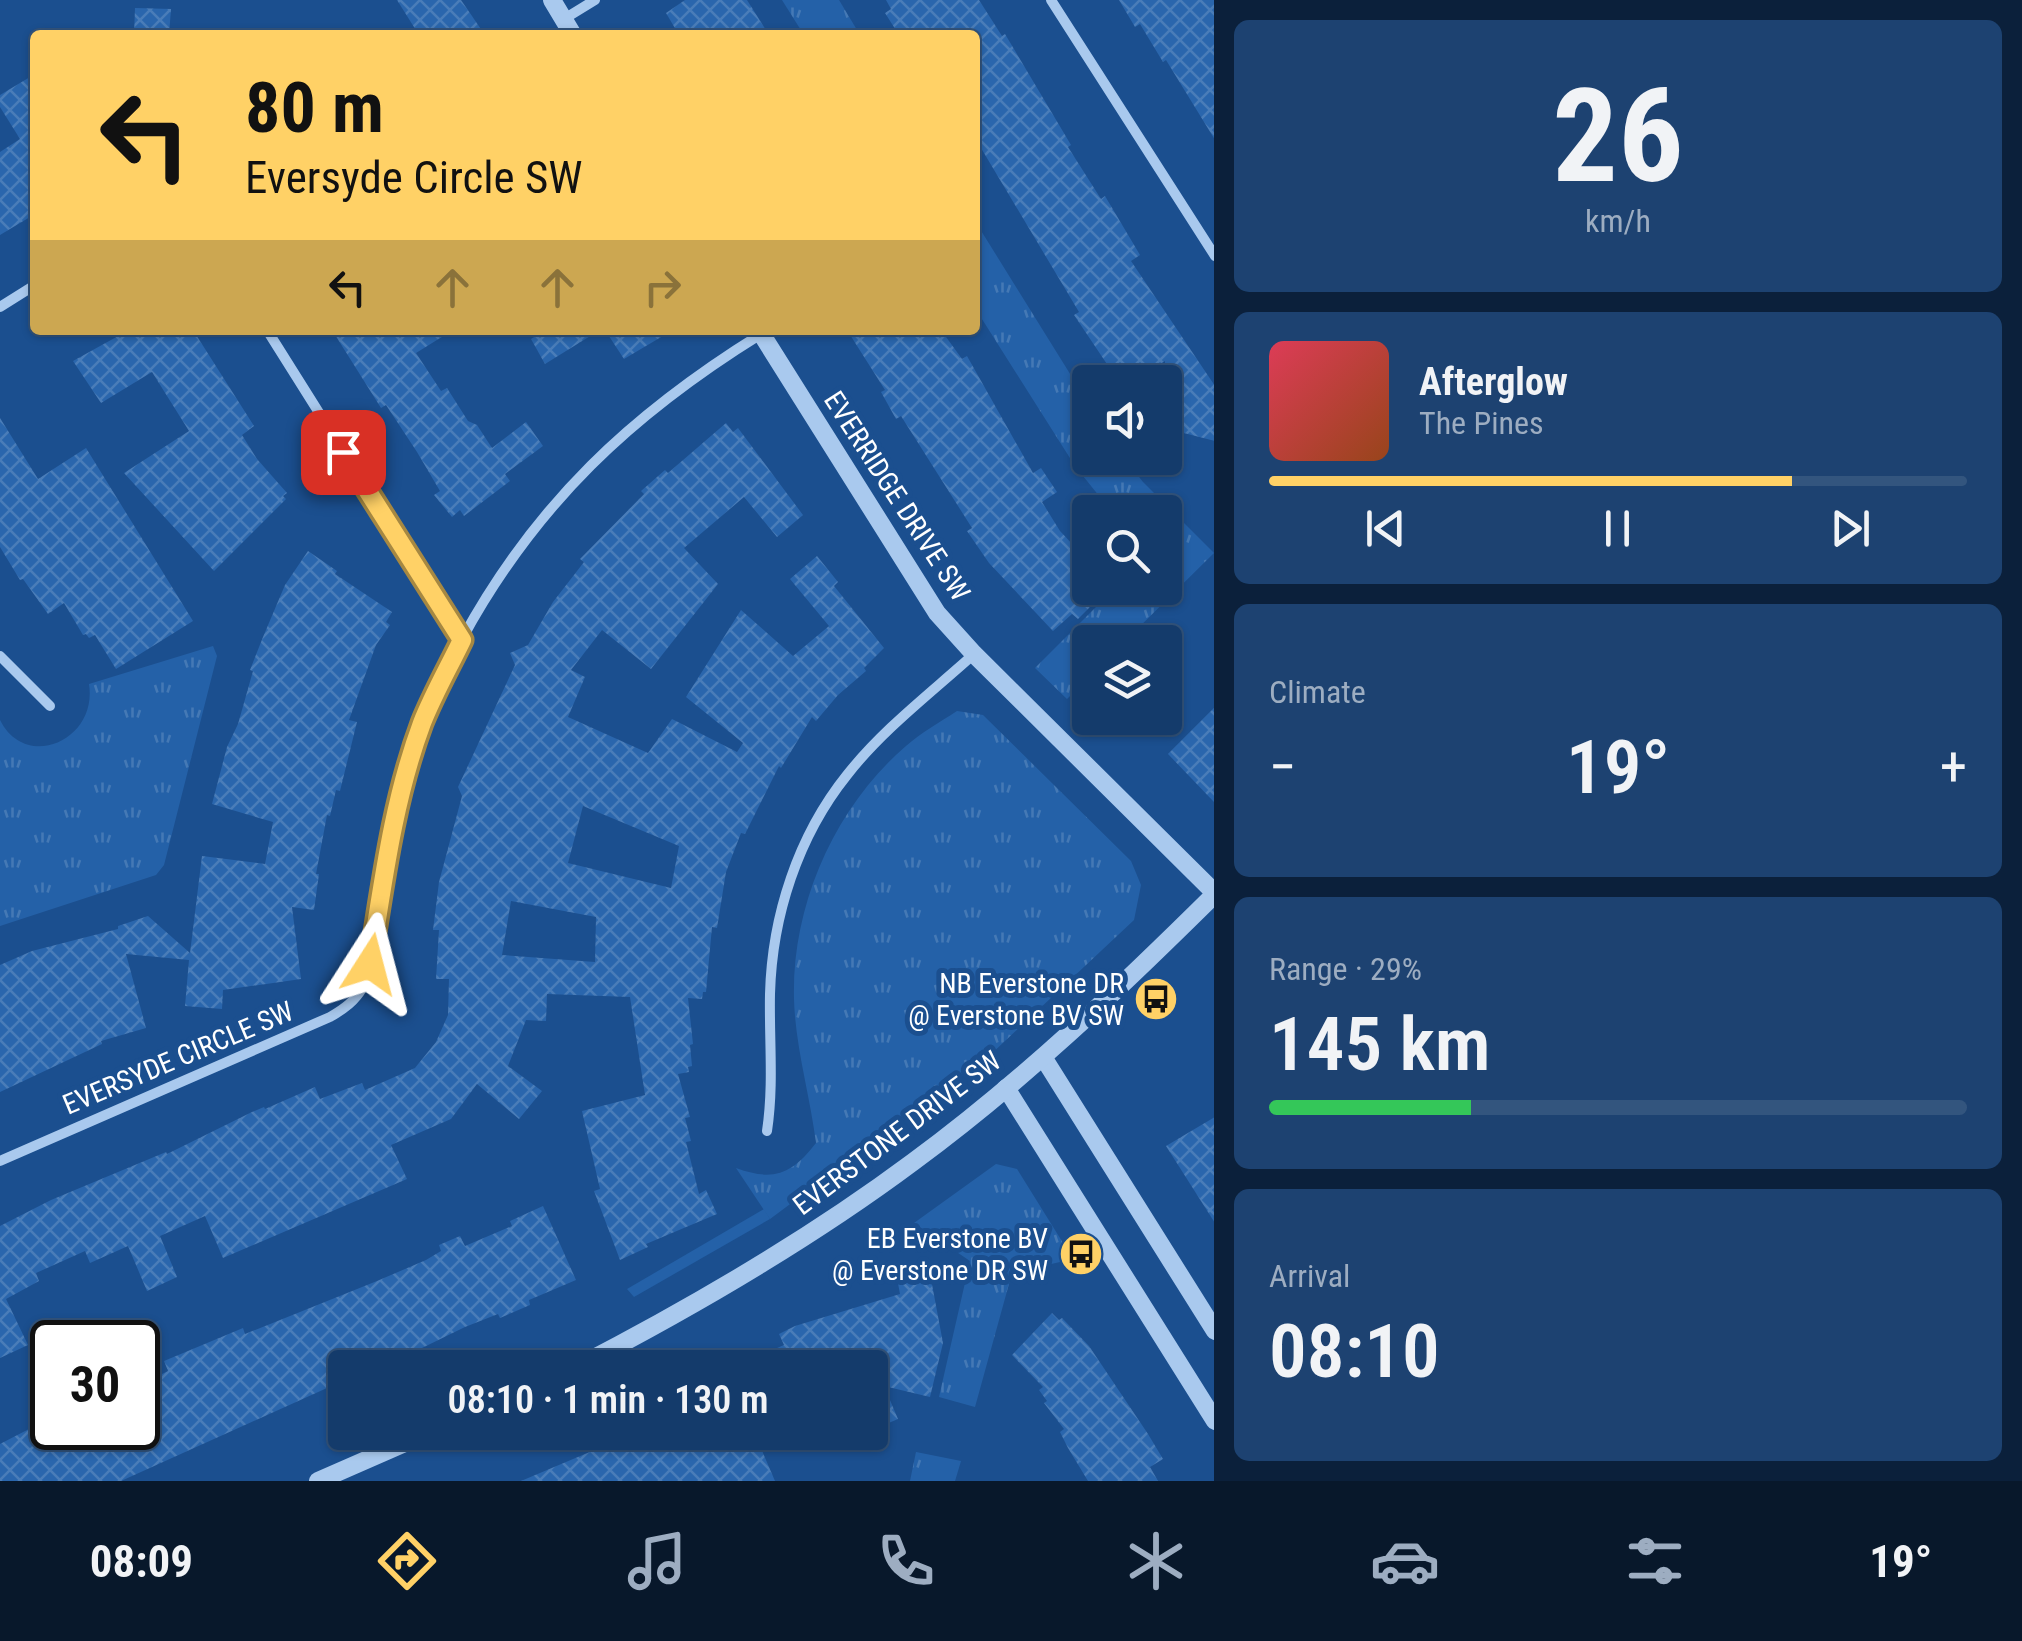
<!DOCTYPE html>
<html lang="en">
<head>
<meta charset="utf-8">
<style>
  body { margin:0; font-family:"Roboto Condensed",sans-serif; background:#1d4271; color:#f1f3f6; height:100vh; display:flex; flex-direction:column; font-size:38px; white-space:nowrap }
  * { box-sizing:border-box; margin:0 }
  p { font-size:32px; color:#9dadc1 }
  .icon { flex:none; width:55px; height:55px; fill:none; stroke:currentColor; stroke-width:2; stroke-linecap:round; stroke-linejoin:round }
  .map { position:relative; flex:1; overflow:hidden }
  .sheet { display:flex; flex-direction:column; gap:20px; padding:20px; background:#0b203b; width:808px }
  .sheet>* { flex:none }
  .guide { position:absolute; left:30px; top:30px; width:950px; height:305px; border-radius:10px; box-shadow:0 2px 8px #0004,0 0 0 2px #33557e; background:#ffd166; color:#111; overflow:hidden }
  .fabs { position:absolute; left:1072px; top:365px; display:grid; gap:20px }
  .fabs a { display:grid; place-items:center; width:110px; height:110px; border-radius:10px; background:#143b6b; box-shadow:0 2px 8px #0004,0 0 0 2px #33557e; font-size:50px }
  .speed { position:absolute; left:30px; top:1320px; display:flex; gap:20px; font-size:50px; font-weight:700; text-align:center }
  .speed>* { display:grid; place-content:center; width:130px; height:130px; border-radius:50%; background:#143b6b; box-shadow:0 2px 8px #0004,0 0 0 2px #33557e; line-height:1 }
  .speed .limit { border:5px solid #111; border-radius:15px; background:#fff; color:#111 }
  .pin { position:absolute; display:grid; place-items:center; width:85px; height:85px; color:#fff; margin:-42px; border-radius:20px; box-shadow:0 5px 15px #0006 }
  .me { position:absolute; width:110px; margin:-55px; rotate:9deg; stroke-linejoin:round; filter:drop-shadow(0 0 8px #0008) }
  .turn { display:flex; align-items:center; gap:35px; height:210px; padding:0 50px; font-size:45px }
  .turn .icon { width:130px; height:130px; stroke-width:2.5 }
  .turn b { display:block; font-size:70px; line-height:85px }
  .lanes { display:flex; align-items:center; height:95px; padding:0 50px; background:#0003; justify-content:center; gap:50px; direction:ltr }
  .lanes .off { opacity:.35 }
  .big { font-size:75px; font-weight:600; line-height:1.1 }
  .sheet .tile { flex:1; display:flex; flex-direction:column; justify-content:center; gap:15px; min-width:0; padding:0 35px; border-radius:15px; background:#1d4271 }
  .sheet .dial { align-items:center; gap:0 }
  .dial b { font-size:130px; line-height:1 }
  .song { display:flex; align-items:center; gap:30px }
  .cover { width:120px; height:120px; border-radius:15px; background:linear-gradient(135deg,hsl(350 70% 55%),hsl(20 70% 35%)) }
  .played { height:10px; border-radius:5px; background:linear-gradient(90deg,#ffd166 75%,#33557e 75%) }
  .keys { display:flex; justify-content:space-around; direction:ltr }
  .heat { display:flex; justify-content:space-between; align-items:center; font-size:55px; direction:ltr }
  .charge { height:15px; border-radius:8px; background:linear-gradient(90deg,#34c759 29%,#33557e 0) }
  .trip { position:absolute; left:328px; top:1350px; width:560px; height:100px; border-radius:10px; background:#143b6b; box-shadow:0 2px 8px #0004,0 0 0 2px #33557e; font-weight:600; line-height:100px; text-align:center }
  .tab-bar { display:flex; height:160px; justify-content:space-around; align-items:center; background:#08182b; color:#9dadc1 }
  .tab-bar .icon { width:70px; height:70px }
  .tab-bar .active { color:#ffd166 }
  .tab-bar b { font-size:45px; color:#f1f3f6 }
  main { display:flex; flex:1; min-height:0 }
  .map>svg:first-child { display:block }
  .grass { fill:#2461a8 }
  .park { fill:url(#park-tufts) }
  .building { fill:url(#building-cross-hatch); fill-rule:evenodd }
  .lines { fill:none; stroke-linecap:round; stroke-linejoin:round }
  .minor { stroke:#a9c9ee; stroke-width:10 }
  .tertiary { stroke:#a9c9ee; stroke-width:18 }
  .route-casing { stroke:#a68842; stroke-width:25 }
  .route { stroke:#ffd166; stroke-width:18 }
  .labels { text-anchor:middle; dominant-baseline:central; stroke-width:10; stroke-linejoin:round; paint-order:stroke }
  .street-label { font-size:28px; fill:#fff; stroke:#1b4f8f }
  .poi-label { font-size:28px; fill:#fff; stroke:#1b4f8f; text-anchor:end }
</style>
</head>
<body>
<main>
<div class="map">
<svg width="1215" height="1481" viewBox="0 0 1215 1481">
  <defs>
    <pattern id="park-tufts" width="24" height="20" patternUnits="userSpaceOnUse" patternTransform="scale(2.5)"><rect width="24" height="20" fill="#2461a8"/><path d="M3 7l-1-3M5 7V3M7 7l1-3M15 17l-1-3M17 17v-4M19 17l1-3" fill="none" stroke="#4579b5"/></pattern>
    <pattern id="building-cross-hatch" width="8" height="8" patternUnits="userSpaceOnUse" patternTransform="scale(2.5)"><rect width="8" height="8" fill="#2a66ad"/><path d="M0 0l8 8M0 8l8-8" fill="none" stroke="#4a7db9"/></pattern>
  </defs>
  <rect width="100%" height="100%" fill="#1b4f8f"/>
  <path class="grass" d="M764 1209 770 1219 634 1297 627 1289Z"/>
  <g class="park">
    <path d="M782 0H839L860 35H804Z"/>
    <path d="M975 221 1090 406V458H1124L1143 482 1214 553 1124 642H1090V676L1067 699 1035 668 1115 588H1165V512H1112L1075 466 975 308Z"/>
    <path d="M213 646 217 656 164 865 156 875 0 926V720C26 772 98 740 89 684Z"/>
    <path d="M957 711 983 715 1131 861 1141 885 1134 920 988 1057 770 1219 736 1168C774 1182 792 1174 816 1143 810 1095 795 1046 794 998 792 904 835 807 906 746 921 733 940 722 957 711Z"/>
    <path d="M996 1164 1017 1169 1073 1259 1012 1273 975 1407 939 1397 970 1261 914 1223Z"/>
    <path d="M916 1452 961 1461 955 1481H910Z"/>
  </g>
  <g class="building">
    <path d="M397 0H461L485 35H419Z"/>
    <path d="M685 0H747L769 35H679L666 13Z"/>
    <path d="M886 0H979L1002 36 1005 34 1071 145 1068 147 1101 199 1105 196 1140 255 1131 261 1215 386V441L1172 430 1174 424 1165 422V361L1131 382H1119L1074 315 1079 312 975 138V35H899L885 13 891 9Z"/>
    <path d="M1119 0H1215V140L1166 60 1163 62 1140 24 1135 27Z"/>
    <path d="M135 8 171 9 169 35H134Z"/>
    <path d="M35 74V214L0 235V152L20 139 0 107V95Z"/>
    <path d="M129 330H193L254 426 242 435 257 459 287 493 283 496 286 499 214 571 124 473 189 431 152 372 101 403 73 361Z"/>
    <path d="M332 330H453L416 353 441 391 447 388 468 421 477 425 492 448 526 422 543 446 505 474 510 481 464 516 460 510 452 517 434 495 440 491 417 452 386 405 381 408Z"/>
    <path d="M545 330H600L545 364 531 339Z"/>
    <path d="M605 330H673L624 359Z"/>
    <path d="M847 330H941L962 359 967 356 1033 473 1041 468 1057 492 1042 502 1060 531 1090 563V588H1109L1078 619 1072 614 1053 631 989 563 967 531 972 528 901 416 896 419 881 392 885 390Z"/>
    <path d="M0 418 38 479 86 448 193 621 116 669 95 635 89 638 86 634 83 635 64 603 48 614 23 579 20 580 0 547Z"/>
    <path d="M726 423 733 432 738 428 803 515 777 537 744 497 684 548 718 584 651 669 602 630 571 670 585 677 568 717 648 753 672 719 737 752 743 743 686 697 741 610 793 656 829 626 790 579 817 556 838 582 834 586 884 648 864 668 866 671 838 695 816 721 812 717 781 768 779 766 745 834 741 833 726 872 717 928 712 927 706 992H703L702 999 688 998 693 1044 690 1045 692 1066 688 1067 689 1072 678 1074 690 1117 685 1118 691 1141 686 1142 699 1194 706 1190 717 1214 646 1244 648 1247 620 1260 594 1191 600 1189 582 1111 645 1095 630 997 547 994 546 1021 526 1020 508 1066 542 1091 519 1119 477 1084 451 1119 391 1145 407 1179 223 1258 205 1216 160 1236 177 1277 147 1291 128 1246 90 1263 85 1251 36 1273 39 1281 6 1299 28 1345 0 1358V1226L51 1200 166 1152 167 1154 252 1112 264 1107 265 1109 315 1087 320 1099 362 1083 365 1090 415 1068 436 1042 448 1015 449 979H436L439 930H433L439 882 462 796 458 787 515 665 510 653 528 645 553 602 584 562 580 559 644 494 641 491 665 470 668 473ZM583 806 679 846 671 888 568 863ZM511 901 596 917 595 962 502 955Z"/>
    <path d="M308 551 337 571 335 574 392 612 386 622 390 625 376 645 349 720 357 722 340 791 336 790 330 816 327 815 316 874H319L314 910 292 907 301 979 223 990 222 1009 185 1006 189 960 126 954 146 1028 101 1041 102 1044 0 1092V965L32 951 118 929V926L148 916 190 953 202 856 265 864 273 822 212 804 227 747 238 724 253 671 250 670 263 637 285 585Z"/>
    <path d="M1215 707V803L1168 754Z"/>
    <path d="M1215 1117V1223L1166 1146Z"/>
    <path d="M543 1206 576 1280 529 1300 530 1305 500 1318 498 1314 465 1327 381 1368H345V1429L327 1388 121 1481H0V1444L29 1429 52 1419V1428H138V1386L168 1371 164 1361 243 1328 245 1334 377 1281 426 1260 441 1251 439 1245 460 1236 465 1246 512 1226 510 1221Z"/>
    <path d="M920 1262 921 1265 928 1263 943 1343 930 1397 884 1386 898 1419 870 1431V1368H731L784 1345 779 1334 795 1326 900 1294 895 1267Z"/>
    <path d="M1052 1313 1059 1320 1062 1318 1089 1346 1148 1434 1163 1459 1150 1467 1158 1481H1088L1068 1448 1060 1432 1064 1429 1044 1403 1047 1401 1039 1390 1043 1387 1012 1355Z"/>
    <path d="M637 1432H754L775 1481H521Z"/>
  </g>
  <g class="lines">
    <g class="minor">
      <path d="M1051 0 1215 256"/>
      <path d="M564 19 595 0"/>
      <path d="M0 307 35 285"/>
      <path d="M267 330 462 640"/>
      <path d="M0 656 50 706"/>
      <path d="M767 1131C774 1084 769 1040 770 994 772 916 798 836 847 775 882 730 932 692 974 654"/>
      <path d="M0 1161 330 1017C344 1009 355 1001 363 987 371 971 372 952 374 935 380 900 384 865 391 830 405 764 430 698 462 639 536 503 632 414 761 334"/>
    </g>
    <g class="tertiary">
      <path d="M552 0 573 35"/>
      <path d="M759 330 937 613 974 654 1215 893"/>
      <path d="M1043 1057 1215 1331"/>
      <path d="M1006 1088 1215 1421"/>
      <path d="M575 1368C693 1307 807 1241 913 1162 1022 1082 1119 989 1215 894"/>
      <path d="M318 1481 430 1432"/>
    </g>
  </g>
  <g class="lines">
    <g class="route-casing">
      <path id="route" d="M343 452 462 640C449 667 433 695 422 723 393 801 383 883 370 964"/>
    </g>
    <use href="#route" class="route"/>
  </g>
  <defs>
    <g id="bus-disc" transform="scale(2.25)"><circle r="9.5" fill="#ffd166" stroke="#1b4f8f"/><path d="M-5-6H5V4H4V6H2V4H-2V6H-4V4H-5ZM-3.5-4V0h7V-4ZM-3.5 1.2v1.5H-2V1.2ZM2 1.2v1.5H3.5V1.2Z" fill="#111"/></g>
  </defs>
  <g fill-rule="evenodd">
    <use href="#bus-disc" x="1156" y="999"/>
    <use href="#bus-disc" x="1081" y="1254"/>
  </g>
  <g class="labels">
    <g class="street-label">
      <text transform="translate(897 496) rotate(57)">EVERRIDGE DRIVE SW</text>
      <text transform="translate(178 1058) rotate(-23)">EVERSYDE CIRCLE SW</text>
      <text transform="translate(897 1133) rotate(-37)">EVERSTONE DRIVE SW</text>
    </g>
    <g class="poi-label">
      <text x="1124" y="983">NB Everstone DR<tspan x="1124" dy="32">@ Everstone BV SW</tspan></text>
      <text x="1048" y="1238">EB Everstone BV<tspan x="1048" dy="32">@ Everstone DR SW</tspan></text>
    </g>
  </g>
</svg>
<div class="fabs">
<a><svg class="icon" aria-label="sound" viewBox="0 0 24 24"><path d="M4 9h4l5-4v14l-5-4H4zM17 9q2 3 0 6"/></svg></a>
<a><svg class="icon" aria-label="search" viewBox="0 0 24 24"><circle cx="10" cy="10" r="6"/><path d="M15 15l6 6"/></svg></a>
<a><svg class="icon" aria-label="layers" viewBox="0 0 24 24"><path d="M12 4l9 5-9 5-9-5zM3 14l9 5 9-5"/></svg></a>
</div>
<div class="speed"><div class="limit">30</div></div>
<div class="pin" style="left:343px;top:452px;background:#d93025"><svg class="icon" aria-label="arrive" viewBox="0 0 24 24"><path d="M6 21V4h12l-3 4 3 4H6"/></svg></div>
<svg class="me" style="left:370px;top:964px" viewBox="-20 -20 40 40"><path d="M0-17L14 15 0 8-14 15z" fill="#ffd166" stroke="#fff" stroke-width="4"/></svg>
<div class="trip">08:10 · 1 min · 130 m</div>
<div class="guide">
<div class="turn"><svg class="icon" aria-label="left" viewBox="0 0 24 24"><path d="M17 20v-9H6M10 6l-5 5 5 5"/></svg><div><b>80 m</b>Eversyde Circle SW</div></div>
<div class="lanes"><svg class="icon" aria-label="left" viewBox="0 0 24 24"><path d="M17 20v-9H6M10 6l-5 5 5 5"/></svg><svg class="icon off" aria-label="ahead" viewBox="0 0 24 24"><path d="M12 20V5M6 11l6-6 6 6"/></svg><svg class="icon off" aria-label="ahead" viewBox="0 0 24 24"><path d="M12 20V5M6 11l6-6 6 6"/></svg><svg class="icon off" aria-label="right" viewBox="0 0 24 24"><path d="M7 20v-9h11M14 6l5 5-5 5"/></svg></div>
</div>
</div>
<section class="sheet">
<div class="tile dial"><b>26</b><p>km/h</p></div>
<div class="tile">
<div class="song"><i class="cover"></i><div><b>Afterglow</b><p>The Pines</p></div></div>
<div class="played"></div>
<div class="keys"><svg class="icon" aria-label="previous" viewBox="0 0 24 24"><path d="M18 5L8 12l10 7zM5 5v14"/></svg><svg class="icon" aria-label="pause" viewBox="0 0 24 24"><path d="M8 5v14M16 5v14"/></svg><svg class="icon" aria-label="next" viewBox="0 0 24 24"><path d="M6 5l10 7-10 7zM19 5v14"/></svg></div>
</div>
<div class="tile"><p>Climate</p>
<div class="heat"><a>−</a><b class="big">19°</b><a>+</a></div>
</div>
<div class="tile"><p>Range · 29%</p><b class="big">145 km</b><div class="charge"></div></div>
<div class="tile"><p>Arrival</p><b class="big">08:10</b></div>
</section>
</main>
<nav class="tab-bar">
<b>08:09</b>
<svg class="icon active" aria-label="directions" viewBox="0 0 24 24"><path d="M12 3l9 9-9 9-9-9zM9 14v-3h6M13 9l2 2-2 2"/></svg>
<svg class="icon" aria-label="music" viewBox="0 0 24 24"><path d="M9 18V5l10-2v13"/><circle cx="6" cy="18" r="3"/><circle cx="16" cy="16" r="3"/></svg>
<svg class="icon" aria-label="phone" viewBox="0 0 24 24"><path d="M5 4h4l2 5-3 2q2 4 5 5l2-3 5 2v4C11 20 4 13 5 4z"/></svg>
<svg class="icon" aria-label="climate" viewBox="0 0 24 24"><path d="M12 3v18M4 7l16 10M4 17L20 7"/></svg>
<svg class="icon" aria-label="car" viewBox="0 0 24 24"><path d="M5 17H2v-5l4-1 3-4h7l3 4 3 1v5h-3M9 17h6M6 11h13"/><circle cx="7" cy="17" r="2"/><circle cx="17" cy="17" r="2"/></svg>
<svg class="icon" aria-label="filters" viewBox="0 0 24 24"><path d="M4 7h16M4 17h16"/><circle cx="9" cy="7" r="2"/><circle cx="15" cy="17" r="2"/></svg>
<b>19°</b>
</nav>
</body>
</html>
